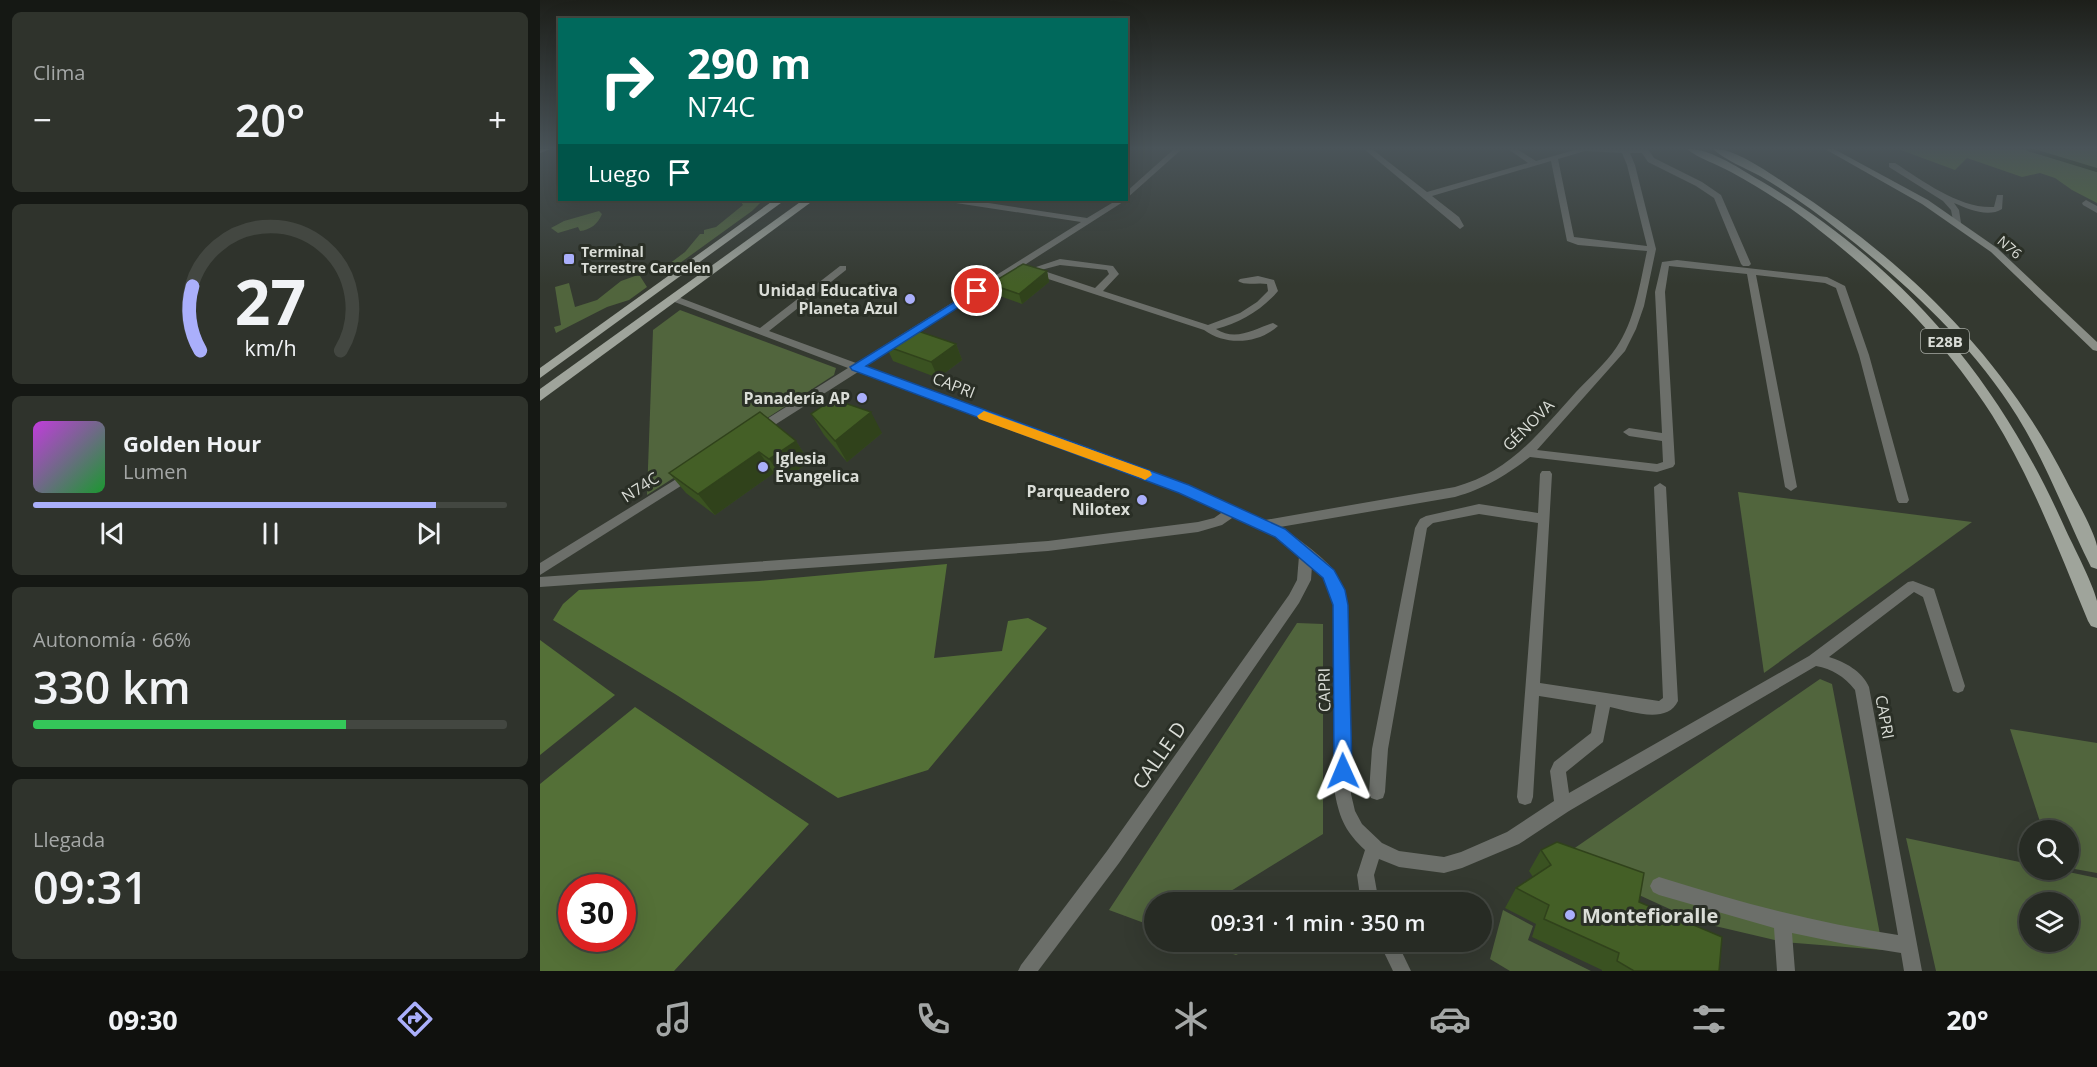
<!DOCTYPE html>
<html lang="es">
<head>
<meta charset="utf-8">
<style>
  body { margin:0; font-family:"Open Sans",sans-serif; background:#2f332c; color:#f1f3f6; height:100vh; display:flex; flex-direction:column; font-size:22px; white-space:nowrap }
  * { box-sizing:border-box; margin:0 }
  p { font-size:20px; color:#a4a7a6 }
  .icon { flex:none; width:33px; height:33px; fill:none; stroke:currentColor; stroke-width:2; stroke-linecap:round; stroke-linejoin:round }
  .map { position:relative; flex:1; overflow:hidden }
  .details { display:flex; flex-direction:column; gap:12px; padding:12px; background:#151814; width:540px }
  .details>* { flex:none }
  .banner { position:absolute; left:18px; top:18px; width:570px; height:183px; border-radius:0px; box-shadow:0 6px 24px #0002,0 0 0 2px #434741; background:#00695c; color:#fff; overflow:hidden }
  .fabs { position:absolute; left:1479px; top:820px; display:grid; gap:12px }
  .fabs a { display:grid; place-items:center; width:60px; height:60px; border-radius:50%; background:#272b24; box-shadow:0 6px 24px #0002,0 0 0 2px #434741; font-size:30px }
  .speed { position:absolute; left:18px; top:874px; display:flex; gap:12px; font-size:30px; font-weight:700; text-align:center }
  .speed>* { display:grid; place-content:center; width:78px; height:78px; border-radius:50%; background:#272b24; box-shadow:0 6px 24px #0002,0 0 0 2px #434741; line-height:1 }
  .speed .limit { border:9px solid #d22; background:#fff; color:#111 }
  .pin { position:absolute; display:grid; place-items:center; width:51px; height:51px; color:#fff; margin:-26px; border:3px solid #fff; border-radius:50%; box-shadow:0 2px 6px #0007 }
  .me { position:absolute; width:66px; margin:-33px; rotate:359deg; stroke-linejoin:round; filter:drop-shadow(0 0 4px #0008) }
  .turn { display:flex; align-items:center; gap:21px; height:126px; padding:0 30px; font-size:27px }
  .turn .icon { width:78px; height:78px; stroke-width:2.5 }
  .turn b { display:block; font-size:42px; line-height:51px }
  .then { display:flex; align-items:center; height:57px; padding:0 30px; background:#0003; gap:12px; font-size:22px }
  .big { font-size:45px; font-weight:600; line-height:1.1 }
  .details .card { flex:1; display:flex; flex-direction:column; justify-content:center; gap:9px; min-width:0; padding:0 21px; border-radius:9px; background:#2f332c }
  .details .dial { align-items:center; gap:0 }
  .dial svg { height:156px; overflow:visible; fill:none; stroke:#434741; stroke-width:7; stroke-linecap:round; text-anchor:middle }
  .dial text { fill:#f1f3f6; stroke:none }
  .song { display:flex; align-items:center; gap:18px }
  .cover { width:72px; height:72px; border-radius:9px; background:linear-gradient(135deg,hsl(290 70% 55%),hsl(130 70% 35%)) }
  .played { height:6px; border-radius:3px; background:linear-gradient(90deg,#aaaffb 85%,#434741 85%) }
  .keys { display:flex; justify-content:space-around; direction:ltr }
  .heat { display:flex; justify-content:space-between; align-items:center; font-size:33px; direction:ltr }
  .charge { height:9px; border-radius:4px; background:linear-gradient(90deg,#34c759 66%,#434741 0) }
  .trip { position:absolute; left:604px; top:892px; width:348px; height:60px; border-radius:30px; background:#272b24; box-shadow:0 6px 24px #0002,0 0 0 2px #434741; font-weight:600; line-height:60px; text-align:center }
  .dock { display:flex; height:96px; justify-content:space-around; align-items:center; background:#10110e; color:#a4a7a6 }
  .dock .icon { width:42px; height:42px }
  .dock .active { color:#aaaffb }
  .dock b { font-size:27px; color:#f1f3f6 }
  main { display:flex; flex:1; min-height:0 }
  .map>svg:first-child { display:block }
  .green { fill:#51653d; fill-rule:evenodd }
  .forest { fill:#547037; fill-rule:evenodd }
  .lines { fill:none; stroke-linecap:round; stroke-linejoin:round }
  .stream { stroke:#1a2d01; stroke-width:4 }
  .street { fill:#6c6f6a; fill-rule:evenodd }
  .secondary { fill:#898d86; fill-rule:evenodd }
  .primary { fill:#9fa49b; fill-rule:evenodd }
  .wall { fill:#3a5221 }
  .shaded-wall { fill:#30421b }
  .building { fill:#445f26; stroke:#30421b; stroke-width:1.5 }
  .route { fill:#1a73e8; stroke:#114b97; stroke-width:1.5 }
  .slow { fill:#f59e0b }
  .poi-dot { fill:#aaaffb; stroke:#2a2f26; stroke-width:2 }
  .labels { text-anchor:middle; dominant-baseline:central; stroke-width:6; stroke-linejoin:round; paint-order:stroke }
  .far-street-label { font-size:14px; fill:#daddd7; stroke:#2a2f26 }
  .far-poi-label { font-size:14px; font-weight:bold; fill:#daddd7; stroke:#2a2f26; text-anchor:start }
  .shield { fill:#2a2f26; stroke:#a5a9a2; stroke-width:1.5 }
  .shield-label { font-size:15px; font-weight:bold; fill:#daddd7 }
  .poi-label { font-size:16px; font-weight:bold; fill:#daddd7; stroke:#2a2f26; text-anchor:end }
  .street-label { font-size:16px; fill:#daddd7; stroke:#2a2f26 }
  .near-street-label { font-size:20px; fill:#daddd7; stroke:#2a2f26 }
  .near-poi-label { font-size:20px; font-weight:bold; fill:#daddd7; stroke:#2a2f26; text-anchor:start }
</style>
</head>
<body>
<main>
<section class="details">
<div class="card"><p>Clima</p>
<div class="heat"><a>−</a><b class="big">20°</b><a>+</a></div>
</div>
<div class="card dial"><svg viewBox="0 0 100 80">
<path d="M14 69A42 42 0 1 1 86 69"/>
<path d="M14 69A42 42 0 0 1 10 36" stroke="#aaaffb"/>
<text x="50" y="56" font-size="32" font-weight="700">27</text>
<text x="50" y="72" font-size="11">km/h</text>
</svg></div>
<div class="card">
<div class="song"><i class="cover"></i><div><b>Golden Hour</b><p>Lumen</p></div></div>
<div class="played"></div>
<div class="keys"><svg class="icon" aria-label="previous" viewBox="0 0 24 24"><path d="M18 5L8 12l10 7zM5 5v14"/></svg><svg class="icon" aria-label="pause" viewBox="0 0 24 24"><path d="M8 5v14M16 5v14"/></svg><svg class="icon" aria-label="next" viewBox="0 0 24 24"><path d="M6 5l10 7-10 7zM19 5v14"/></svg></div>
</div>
<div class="card"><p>Autonomía · 66%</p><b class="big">330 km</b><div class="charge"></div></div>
<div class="card"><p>Llegada</p><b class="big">09:31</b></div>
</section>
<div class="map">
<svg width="1557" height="971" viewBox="0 0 1557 971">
  <rect width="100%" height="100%" fill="#343930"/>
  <g class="green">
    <path d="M200 200H223L212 211 122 276 121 270 145 252 160 234H164V230L176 227 203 205Z"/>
    <path d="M59 211 62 214C58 224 50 230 40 231L38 227 18 233 11 228 24 221Z"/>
    <path d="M95 276H100L107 287 89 300 67 307 16 333 14 327 21 325 15 287 29 283 35 307 57 300 81 281Z"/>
    <path d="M140 310 296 368 294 375 107 495 113 330Z"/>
    <path d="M1198 492 1432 522 1224 673Z"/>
    <path d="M757 623 783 624V834L686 894 691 903H615V927L569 910Z"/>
    <path d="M1280 679 1292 684 1343 950 1243 942 1158 922 1088 890 1013 863Z"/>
    <path d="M1470 729 1557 743V873L1529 868 1528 831H1503Z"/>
    <path d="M1366 838 1489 864 1490 870H1519L1557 878V971H1396ZM1490 903H1528V942H1490Z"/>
    <path d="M963 910 993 926 988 940 1051 971H970L950 959Z"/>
    <path d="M657 942H710L712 947 696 955Z"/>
  </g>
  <g class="forest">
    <path d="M1358 149H1557V203L1532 190 1515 178 1500 173 1482 177 1427 158 1415 170Z"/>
    <path d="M407 564 394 658 462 651 468 621 488 618 507 628 388 770 298 798 135 694 13 620 23 604 39 590 219 581Z"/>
    <path d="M0 640 75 695 0 755Z"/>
    <path d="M95 707 269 824 134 971H0V784ZM32 888H82V939H32Z"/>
  </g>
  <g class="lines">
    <path class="stream" d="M1488 149 1557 170"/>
    <g class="street">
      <path d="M634 149H642L586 199V192Z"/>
      <path d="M824 149H832L887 192 988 163 968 149H977L996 161 1038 149H1108L1114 158 1162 182 1181 195 1211 264 1209 266H1203L1201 264 1174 198 1156 186 1108 162 1102 153H1090L1095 165 1116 249 1104 306 1096 329 1085 351 997 450 1117 464 1123 462 1122 441 1089 436 1083 432 1089 428 1122 433 1115 292 1122 262 1137 260 1287 277 1305 286 1329 355 1369 500 1367 503H1359L1357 500 1319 355 1296 288 1285 283 1216 275 1257 487 1251 491 1245 487 1207 274 1129 266 1125 292 1135 464 1133 467 1117 472 990 457C965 476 946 488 915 497L740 527C753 534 784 558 793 569 801 579 804 593 808 605L811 794 815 811 822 824 842 843 859 851 904 857 921 852 967 832 1014 801 1010 771 1014 762 1051 733 1056 705 999 696 993 797 991 803 985 805 979 803 977 797 998 523 939 514 893 523 887 528 848 749 845 792 843 798 837 800 831 798 829 792 832 749 875 528 880 519 886 516 939 504 998 513 1000 474 1002 471H1010L1012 474 1000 683 1119 701 1123 698 1114 487 1120 483 1126 487 1138 701C1127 725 1090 711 1070 707L1063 742 1026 772 1029 793 1269 656 1368 582 1373 581 1394 589 1425 686 1423 691 1418 693 1413 691 1383 597 1374 592 1289 657C1305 662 1322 671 1329 687L1382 971H1364L1361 953 1305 944 1252 933 1255 971H1237L1234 928 1119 895 1113 892 1110 886 1113 880 1119 877C1198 902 1276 923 1358 935L1315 690C1304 676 1292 669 1276 666L1029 811 979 844 922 868 904 873 859 867 839 859 834 875 839 903H821L817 875 825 850C806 832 800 820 795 794L794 605 784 578 772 566 771 580 759 603 579 863 498 971H478L481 965 567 851 749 595 757 580 759 556 736 536 695 516 682 525 658 532 508 551 0 587V577L508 541 658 522 674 518 684 511 640 492 318 372 222 433H214L212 430 214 427 308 368 132 301V297H138L220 328 300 266H306V270L229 331 316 363 541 222 416 203 412 200H429L547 218 577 200H586L325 367 648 486 725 520 915 487C970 472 999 433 1036 392 1049 378 1065 364 1076 348 1095 321 1100 283 1107 251L1038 245 1027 241 1011 161 892 196 919 217 924 226 920 229ZM1045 151 1082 153 1087 165 1107 246 1034 237 1018 159Z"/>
      <path d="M1349 163H1355C1383 181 1420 209 1454 207L1457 195H1463L1462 209C1448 218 1428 209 1414 203L1419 210 1421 223 1414 225 1411 210 1403 201 1349 167Z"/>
      <path d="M1546 200 1557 206V213L1543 205 1542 203Z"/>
      <path d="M520 259 573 266 579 274 563 291 668 325 700 313 717 302 728 291 727 284C718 282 705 286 698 281L700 279 718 276 734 280 738 291C722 310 700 323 676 329 696 342 714 329 733 323L738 326C718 344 686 346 664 330L490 273 487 270ZM520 265 567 270 569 274 555 288 501 270Z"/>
      <path d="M151 470 157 474 155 477 0 575V563Z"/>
      <path d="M839 942H857L871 971H853Z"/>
    </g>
    <path class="secondary" d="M1285 149H1294L1388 200 1457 248 1557 342V351L1553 350 1451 252 1382 204Z"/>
    <g class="primary">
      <path d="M0 149H11L0 153Z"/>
      <path d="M1147 149C1169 147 1202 170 1221 181 1362 265 1457 377 1524 526 1533 546 1552 581 1557 601 1557 609 1557 620 1557 628L1551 626 1548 621C1519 551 1492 479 1452 415 1406 343 1346 282 1279 230 1252 208 1222 189 1191 172 1177 164 1159 159 1147 149Z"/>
      <path d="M1173 149C1194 147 1231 174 1249 186 1365 261 1463 356 1526 480 1534 496 1554 530 1557 546 1557 553 1557 561 1557 569L1551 567C1526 517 1507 464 1477 416 1433 345 1367 284 1302 233 1276 212 1249 193 1220 176 1205 168 1185 160 1173 149Z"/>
      <path d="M234 200H245L0 378V368Z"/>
      <path d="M263 200H274L0 401V389Z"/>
    </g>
  </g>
  <g class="wall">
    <path d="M507 271 509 282 482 304 454 294 450 284Z"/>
    <path d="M416 344 422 360 398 378 353 361 346 346Z"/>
    <path d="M271 414 342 433 307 462 284 435Z"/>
    <path d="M256 441 269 462 244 480 234 473 175 515 146 493 129 473Z"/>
    <path d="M1001 850 1099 902 1179 971H1062V970L992 937 996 924 965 908 976 888 993 877 989 871Z"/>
  </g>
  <g class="shaded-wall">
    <path d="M507 271 509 282 482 304 479 294Z"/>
    <path d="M416 344 422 360 398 378 391 362Z"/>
    <path d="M331 412 342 433 307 462 295 441Z"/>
    <path d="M256 441 269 462 244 480 229 459Z"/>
    <path d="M219 452 234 473 175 515 158 494Z"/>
  </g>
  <g class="building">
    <path d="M483 264 507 271 479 294 450 284Z"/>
    <path d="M372 329 416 344 391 362 346 346Z"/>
    <path d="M293 399 331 412 295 441 271 414Z"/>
    <path d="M220 412 256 441 229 459 219 452 158 494 129 473Z"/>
    <path d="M1017 842 1104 873 1099 902 1182 937 1179 971H1094L1077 961 1079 953 1004 919 1009 905 976 888 1011 865 1001 850Z"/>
  </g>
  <linearGradient id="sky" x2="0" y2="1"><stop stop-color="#1d1f1a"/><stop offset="0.52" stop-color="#4a5459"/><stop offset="1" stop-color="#4a5459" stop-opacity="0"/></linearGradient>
  <rect width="1557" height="285" fill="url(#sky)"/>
  <path class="route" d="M437 288 443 291 441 293 326 366 649 485 745 529 794 570 805 590 808 605 812 771 809 777 803 779 796 777 794 771 793 605 783 578 735 537 639 493 312 370 310 367Z"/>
  <path class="slow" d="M444 411 610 471 612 475 605 480 601 478 439 419 437 416Z"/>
  <g class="poi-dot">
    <rect x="23" y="253" width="12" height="12" rx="3"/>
    <circle cx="370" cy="299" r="6"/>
    <circle cx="322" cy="398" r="6"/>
    <circle cx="223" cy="467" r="6"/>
    <circle cx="602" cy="500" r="6"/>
    <circle cx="1030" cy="915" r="6"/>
  </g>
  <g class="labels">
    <g class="far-street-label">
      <text transform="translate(1470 247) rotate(41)">N76</text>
    </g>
    <g class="far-poi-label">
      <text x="41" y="251">Terminal<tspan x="41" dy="16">Terrestre Carcelen</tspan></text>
    </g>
    <rect class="shield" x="1381" y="329" width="48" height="24" rx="4.5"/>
    <g class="shield-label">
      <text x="1405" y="341">E28B</text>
    </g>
    <g class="poi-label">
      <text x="358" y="290">Unidad Educativa<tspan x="358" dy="18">Planeta Azul</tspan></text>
      <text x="310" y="398">Panadería AP</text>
      <text x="235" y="458" text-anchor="start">Iglesia<tspan x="235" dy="18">Evangelica</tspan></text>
      <text x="590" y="491">Parqueadero<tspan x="590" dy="18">Nilotex</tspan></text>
    </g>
    <g class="street-label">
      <text transform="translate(414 385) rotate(21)">CAPRI</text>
      <text transform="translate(988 425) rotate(-45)">GÉNOVA</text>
      <text transform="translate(100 487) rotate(-33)">N74C</text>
      <text transform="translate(784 690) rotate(-91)">CAPRI</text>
      <text transform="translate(1345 717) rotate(80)">CAPRI</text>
    </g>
    <g class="near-street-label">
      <text transform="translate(619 755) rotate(-55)">CALLE D</text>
    </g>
    <g class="near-poi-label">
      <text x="1042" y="915">Montefioralle</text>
    </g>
  </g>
</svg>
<div class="fabs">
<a><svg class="icon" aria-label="search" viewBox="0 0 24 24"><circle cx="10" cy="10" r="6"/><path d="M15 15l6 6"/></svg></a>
<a><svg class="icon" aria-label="layers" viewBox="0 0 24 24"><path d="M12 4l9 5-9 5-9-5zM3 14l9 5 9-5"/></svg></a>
</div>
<div class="speed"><div class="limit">30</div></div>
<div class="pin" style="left:437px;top:291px;background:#d93025"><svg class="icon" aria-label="arrive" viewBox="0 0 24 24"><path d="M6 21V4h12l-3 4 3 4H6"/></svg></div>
<svg class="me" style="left:803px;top:771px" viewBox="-20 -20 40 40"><path d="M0-17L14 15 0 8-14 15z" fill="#1a73e8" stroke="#fff" stroke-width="4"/></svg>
<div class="trip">09:31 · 1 min · 350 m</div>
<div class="banner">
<div class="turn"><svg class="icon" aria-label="right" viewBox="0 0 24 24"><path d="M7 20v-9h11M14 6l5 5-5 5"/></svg><div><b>290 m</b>N74C</div></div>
<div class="then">Luego<svg class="icon" aria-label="arrive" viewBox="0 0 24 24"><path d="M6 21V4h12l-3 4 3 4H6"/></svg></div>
</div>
</div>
</main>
<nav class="dock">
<b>09:30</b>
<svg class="icon active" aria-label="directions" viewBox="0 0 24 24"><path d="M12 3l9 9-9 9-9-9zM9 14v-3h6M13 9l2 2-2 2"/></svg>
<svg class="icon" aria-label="music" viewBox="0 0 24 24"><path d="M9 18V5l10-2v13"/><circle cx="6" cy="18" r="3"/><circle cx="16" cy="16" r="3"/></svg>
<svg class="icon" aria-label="phone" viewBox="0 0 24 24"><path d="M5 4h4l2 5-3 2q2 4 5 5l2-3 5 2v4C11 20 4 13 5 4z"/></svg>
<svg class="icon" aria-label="climate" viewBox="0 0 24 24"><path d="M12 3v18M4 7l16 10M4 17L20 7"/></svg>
<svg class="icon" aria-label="car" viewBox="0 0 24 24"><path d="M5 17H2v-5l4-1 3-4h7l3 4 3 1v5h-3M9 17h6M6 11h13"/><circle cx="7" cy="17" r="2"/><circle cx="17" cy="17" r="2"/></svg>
<svg class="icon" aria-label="filters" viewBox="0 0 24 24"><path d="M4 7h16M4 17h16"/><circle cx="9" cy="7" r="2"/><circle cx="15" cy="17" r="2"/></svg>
<b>20°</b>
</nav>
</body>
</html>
